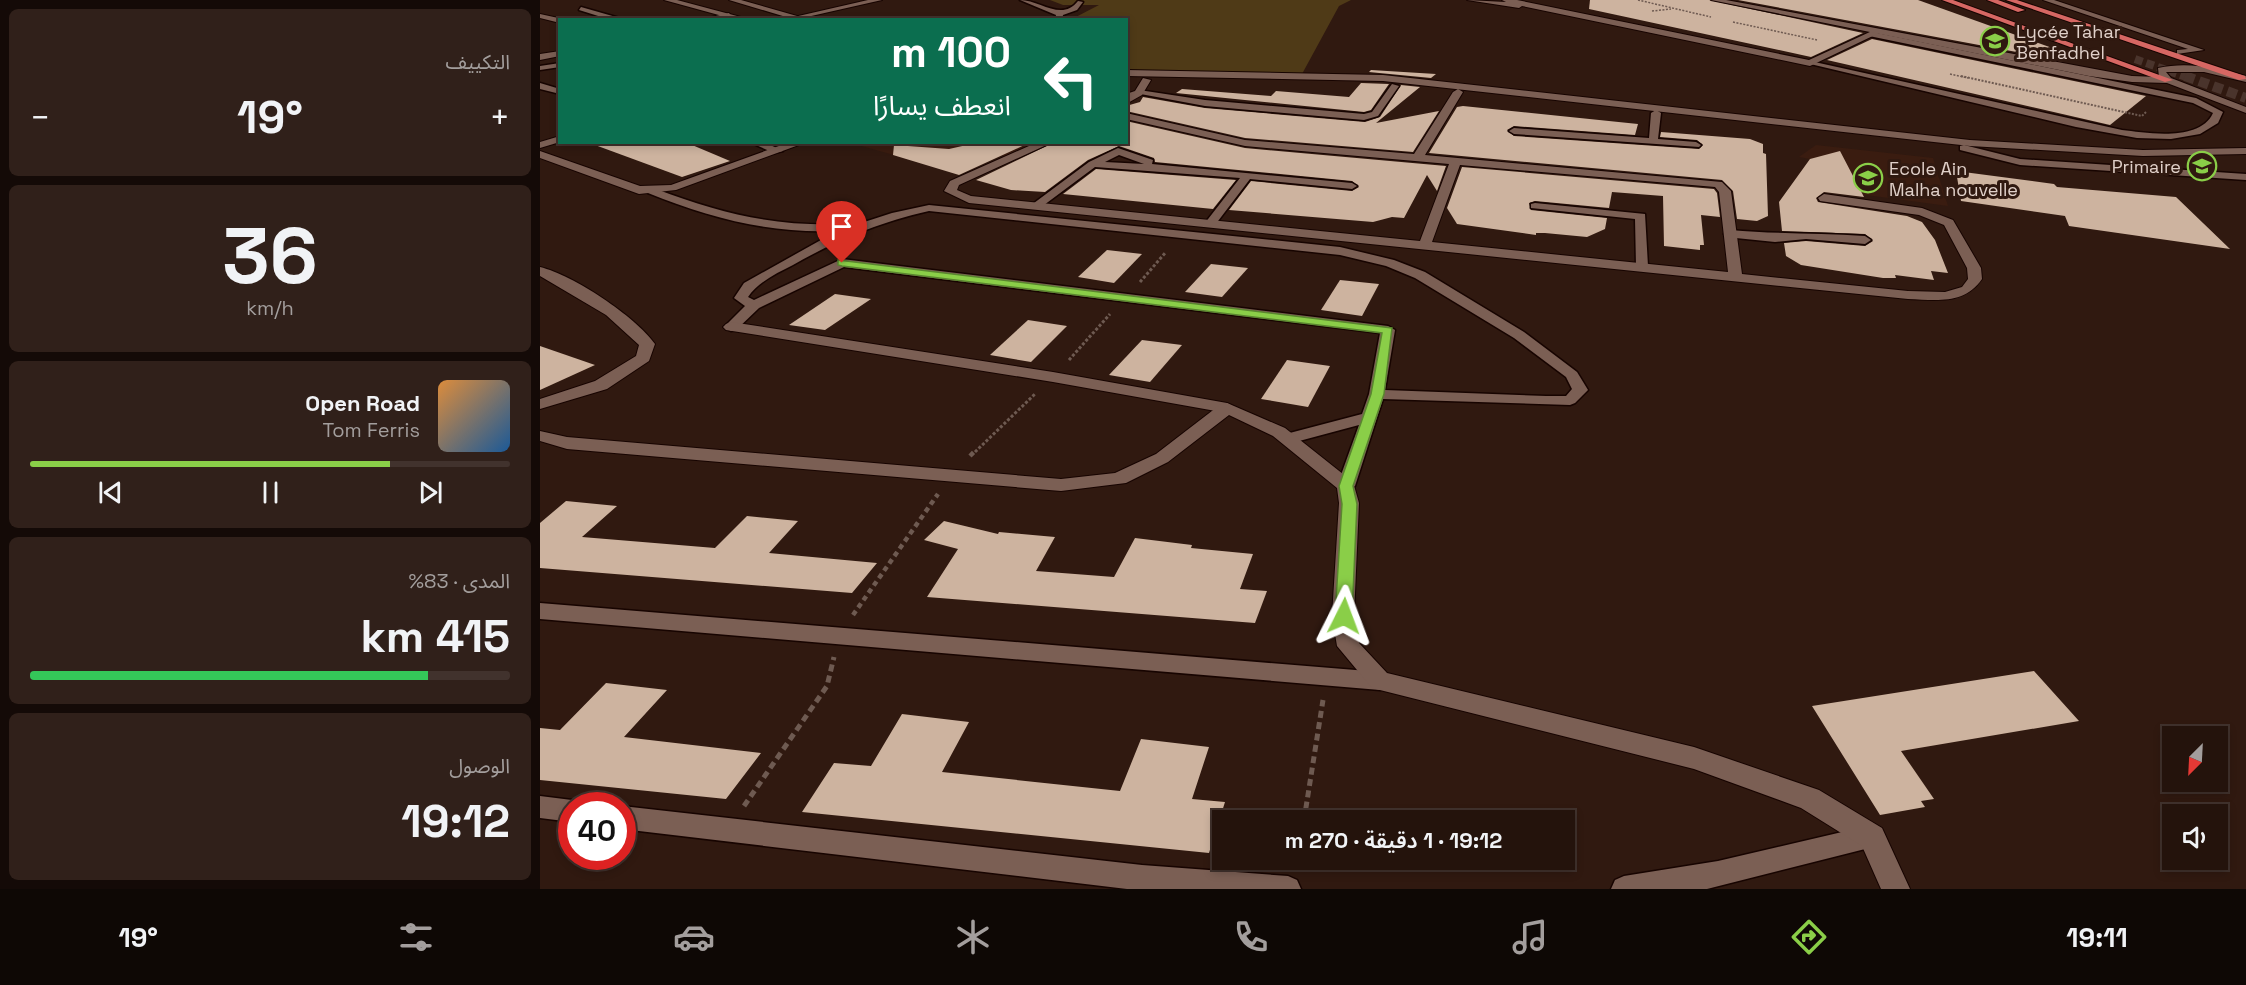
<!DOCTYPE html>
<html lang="ar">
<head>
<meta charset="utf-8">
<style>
  body { margin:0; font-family:"Space Grotesk","Noto Sans Arabic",sans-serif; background:#30201a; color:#f1f3f6; direction:rtl; height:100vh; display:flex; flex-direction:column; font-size:22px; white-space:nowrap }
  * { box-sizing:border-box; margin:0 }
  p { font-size:20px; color:#a39e9d }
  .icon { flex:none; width:33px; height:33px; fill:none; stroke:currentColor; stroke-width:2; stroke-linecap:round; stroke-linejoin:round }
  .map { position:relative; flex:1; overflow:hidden; direction:ltr }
  .panel { display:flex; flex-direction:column; gap:9px; padding:9px; background:#140a07; width:540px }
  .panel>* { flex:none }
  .banner { position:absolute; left:18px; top:18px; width:570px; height:126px; border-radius:0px; box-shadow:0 3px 9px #0003,0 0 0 2px #41322d; direction:rtl; background:#0b6e4f; color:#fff; overflow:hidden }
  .needle { width:39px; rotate:204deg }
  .controls { position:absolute; left:1622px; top:726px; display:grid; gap:12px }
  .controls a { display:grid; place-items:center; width:66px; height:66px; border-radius:0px; background:#24130c; box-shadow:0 3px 9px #0003,0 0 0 2px #41322d; font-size:30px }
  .speed { position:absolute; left:18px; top:792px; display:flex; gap:12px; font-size:30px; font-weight:700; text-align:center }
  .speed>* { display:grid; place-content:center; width:78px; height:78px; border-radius:50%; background:#24130c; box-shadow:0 3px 9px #0003,0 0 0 2px #41322d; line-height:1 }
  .speed .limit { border:9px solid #d22; background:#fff; color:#111 }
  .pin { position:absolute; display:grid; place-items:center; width:51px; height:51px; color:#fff; margin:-62px -26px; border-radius:50% 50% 50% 0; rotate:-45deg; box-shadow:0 0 6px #0007 }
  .pin .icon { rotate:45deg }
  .me { position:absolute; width:66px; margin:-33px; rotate:3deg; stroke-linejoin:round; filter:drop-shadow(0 0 4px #0008) }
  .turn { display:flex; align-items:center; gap:21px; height:126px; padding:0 18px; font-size:27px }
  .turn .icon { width:78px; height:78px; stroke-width:2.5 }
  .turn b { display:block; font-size:42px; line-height:51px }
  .big { font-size:45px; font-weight:600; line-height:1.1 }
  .panel .card { flex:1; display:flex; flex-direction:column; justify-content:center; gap:9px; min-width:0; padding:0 21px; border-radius:9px; background:#30201a }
  .panel .dial { align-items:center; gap:0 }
  .dial b { font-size:78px; line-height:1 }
  .song { display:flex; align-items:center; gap:18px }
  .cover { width:72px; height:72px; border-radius:9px; background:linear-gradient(135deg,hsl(30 70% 55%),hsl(210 70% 35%)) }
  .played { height:6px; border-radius:3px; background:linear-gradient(90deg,#8ace48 75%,#41322d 75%) }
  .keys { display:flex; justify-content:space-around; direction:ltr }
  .heat { display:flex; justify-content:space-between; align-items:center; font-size:33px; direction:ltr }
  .charge { height:9px; border-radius:4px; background:linear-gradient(90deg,#34c759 83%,#41322d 0) }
  .trip { position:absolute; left:672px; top:810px; width:363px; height:60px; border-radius:0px; background:#24130c; box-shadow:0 3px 9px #0003,0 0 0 2px #41322d; font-weight:600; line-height:60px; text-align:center; direction:rtl }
  .tabs { display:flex; height:96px; justify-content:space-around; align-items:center; background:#0e0805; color:#a39e9d }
  .tabs .icon { width:42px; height:42px }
  .tabs .current { color:#8ace48 }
  .tabs b { font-size:27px; color:#f1f3f6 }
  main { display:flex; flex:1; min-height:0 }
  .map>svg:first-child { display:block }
  .built { fill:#3a1c10 }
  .green { fill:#4f3a17 }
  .building { fill:#cdb39f }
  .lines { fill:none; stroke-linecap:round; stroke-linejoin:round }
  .highway-tunnel-far1 { stroke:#4a342c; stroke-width:8; stroke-dasharray:8 4; stroke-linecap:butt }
  .highway-tunnel { stroke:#4a342c; stroke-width:10; stroke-dasharray:10 5; stroke-linecap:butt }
  .lane-casing { stroke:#170400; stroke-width:3 }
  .street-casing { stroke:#170400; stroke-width:2 }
  .secondary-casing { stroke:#170400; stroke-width:2 }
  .highway-casing { stroke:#170400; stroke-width:2 }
  .path-far4 { stroke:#6e5a51; stroke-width:1.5; stroke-dasharray:2 1.5; stroke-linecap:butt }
  .path-far3 { stroke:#6e5a51; stroke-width:2; stroke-dasharray:2 1.5; stroke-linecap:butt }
  .path-far2 { stroke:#6e5a51; stroke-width:3; stroke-dasharray:3 2; stroke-linecap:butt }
  .path-far1 { stroke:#6e5a51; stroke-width:4.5; stroke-dasharray:5 4; stroke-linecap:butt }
  .path { stroke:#6e5a51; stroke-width:5; stroke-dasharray:7 4.5; stroke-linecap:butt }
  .lane { fill:#7b5f54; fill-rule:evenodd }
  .street { fill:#7b5f54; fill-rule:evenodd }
  .secondary { fill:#7b5f54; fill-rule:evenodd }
  .highway { fill:#d66763; fill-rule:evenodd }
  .route { fill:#8ace48; stroke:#5a862f; stroke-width:1.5 }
  .labels { text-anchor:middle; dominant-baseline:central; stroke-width:6; stroke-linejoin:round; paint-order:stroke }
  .far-poi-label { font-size:18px; fill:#e0d0c9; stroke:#301910; text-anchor:start }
</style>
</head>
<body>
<main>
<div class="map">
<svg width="1706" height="889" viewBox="0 0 1706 889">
  <rect width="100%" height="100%" fill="#301910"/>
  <g class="built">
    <path d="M311 143H498L465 156 441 150 368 159Z"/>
    <path d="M1276 145 1393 158 1408 206 1289 190 1284 186 1254 181 1270 159 1259 157Z"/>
  </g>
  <path class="green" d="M510 0H811L799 6 762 74 587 70 586 20 532 19 559 5H523Z"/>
  <g class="building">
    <path d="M1050 0H1169L1323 33 1271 57 1049 9Z"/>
    <path d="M1198 0H1378L1529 54 1498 56Z"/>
    <path d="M1332 39 1606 96 1570 125 1287 60Z"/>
    <path d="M831 70 896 74 891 78 829 72Z"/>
    <path d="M821 83 849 84 831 110 824 112 636 93 642 89 731 96 736 91 809 97Z"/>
    <path d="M861 85 880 87 836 123 899 111 873 152 705 138 586 111V106L600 102 603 97 665 108 825 122 840 117Z"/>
    <path d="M923 106 1098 124 1095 135 974 126 967 130 974 136 1159 149 1163 145 1157 140 1120 137 1121 132 1210 139 1223 144V153L1226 154 1228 216 1217 221 1197 219 1193 191 1182 180 889 153 917 107Z"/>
    <path d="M586 121 705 148 906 166 897 191 887 175 864 218 852 217 833 222 689 210 711 181 812 191 819 187 812 181 615 162 614 158 579 146 548 160 505 192 471 190 436 180 515 142H586Z"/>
    <path d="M55 142H145L190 161 142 177 55 145Z"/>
    <path d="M440 142H491L419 175 353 155 354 145 409 149Z"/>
    <path d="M1300 151 1324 197 1284 192 1276 198 1278 202 1367 216 1382 222 1395 240 1408 273 1391 271 1394 280 1355 275 1356 278H1343L1261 265 1246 256 1244 243 1266 241 1325 246 1333 241 1325 234 1242 231 1239 202 1270 159Z"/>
    <path d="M922 167 1174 189 1177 193 1180 217 1161 215 1164 245H1160V250L1124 246 1123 196 1072 192 1069 208 995 201 989 203 991 210 1067 218 1065 229 1047 237 1005 233H996V235L917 224 907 208Z"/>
    <path d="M556 169 696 180 673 209 523 194Z"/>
    <path d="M1416 171 1514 184 1517 187 1636 197 1690 249 1529 226 1525 216 1421 201Z"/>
    <path d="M567 250 602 254 574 283 538 277Z"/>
    <path d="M671 264 708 268 682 297 645 292Z"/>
    <path d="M800 280 839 284 822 316 781 310Z"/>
    <path d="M295 294 331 299 285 330 249 325Z"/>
    <path d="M488 320 527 326 491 362 450 355Z"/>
    <path d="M602 340 642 345 610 382 569 375Z"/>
    <path d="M0 346 55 365 0 390Z"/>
    <path d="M747 360 790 366 768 407 721 399Z"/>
    <path d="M26 501 77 506 42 537 175 548 207 516 258 521 229 553 337 563 312 593 0 568V523Z"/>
    <path d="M404 521 458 534 459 532 515 537 496 571 574 577 595 538 652 545 651 548 713 554 700 589 727 591 715 623 387 597 418 549 384 540Z"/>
    <path d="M1494 671 1539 721 1361 751 1394 799 1381 801 1385 807 1340 815 1272 706Z"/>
    <path d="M66 683 127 690 84 737 221 753 186 799 0 780V728L20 730Z"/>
    <path d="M362 714 429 722 402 772 580 791 601 739 669 747 652 799 685 802 669 853 262 812 294 763 331 766Z"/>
  </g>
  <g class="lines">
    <path class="highway-tunnel-far1" d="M1595 59 1649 78"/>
    <path class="highway-tunnel" d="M1645 76 1706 98"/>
    <g class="lane-casing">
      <g id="lane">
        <path d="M480 0C500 0 522 22 538 1L543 2 537 10 523 15 522 20H515L516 15Z"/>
        <path d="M41 7 83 19 84 20H71L39 10Z"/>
        <path d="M1332 32 1656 98 1683 112 1678 123 1660 134 1631 139 1597 138 1536 127 1266 63 1270 61 1582 130C1607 133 1660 142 1673 113L1653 103 1329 36Z"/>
        <path d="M20 63V67L0 70V66Z"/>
        <path d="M0 83 20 89V94L0 89Z"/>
        <path d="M852 84 859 86 838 116 824 120 665 106 595 93 599 90 665 100 824 114 832 112Z"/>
        <path d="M1116 110 1121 113 1118 139 1156 142 1161 145 1159 147 974 134 969 131 974 128 1109 138 1111 113Z"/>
        <path d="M209 142H224L243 151 234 153Z"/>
        <path d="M1424 145 1480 159 1706 174V180L1480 165 1420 150V146Z"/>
        <path d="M578 148 613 160 612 164 812 183 817 186 812 189 710 179 675 225 671 226 665 223 700 178 555 167 500 208 490 206 549 162ZM579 155 604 164 565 162Z"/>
        <path d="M108 189H116C182 214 236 227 307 224L312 226 352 213 389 205 800 247 854 260 885 272 984 332 1037 372 1048 390 1035 403 1030 405 843 399 815 486 806 492 797 486 819 425 748 444 740 439 742 435 822 414 829 394 840 333 304 267 219 308 196 330 191 331 184 327 205 306 194 298 204 283 297 231C230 234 170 218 108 193ZM389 211 800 255 846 266 875 278 974 338 1026 377 1032 389 1026 396H1006L845 390 855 330 848 326 302 259 214 300 208 297C218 282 237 273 253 265 299 239 337 223 389 211Z"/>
        <path d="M995 203 1105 214 1108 266 1102 270 1096 266 1095 219 991 208V204Z"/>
        <path d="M1190 230C1235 234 1279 233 1325 236L1331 240 1325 244 1266 239 1235 242 1186 237 1184 234Z"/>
        <path d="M0 603 840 672 848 675 851 681 848 687 840 690 0 619Z"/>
        <path d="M0 796 32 800 42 806H32V822L0 818Z"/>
        <path d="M82 806 602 865 748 876 757 880 761 889H587L82 829Z"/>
        <path d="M1332 825 1341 829 1345 837 1341 845 1167 889H1071L1075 880 1084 876 1178 861Z"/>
      </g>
    </g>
    <g class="street-casing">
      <g id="street">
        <path d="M328 0H342L258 19 254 17Z"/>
        <path d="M927 0 966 2 962 0H977L1269 60 1332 31 1339 33 1270 66 982 6 979 8Z"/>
        <path d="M1503 0H1514L1664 50 1637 54V50L1648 49Z"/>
        <path d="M189 13 192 17 166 20 167 18Z"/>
        <path d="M0 14 23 19V20H20V23L0 18Z"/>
        <path d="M20 51V56L0 60V54Z"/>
        <path d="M603 78 611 80 602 95 586 104V94L595 91Z"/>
        <path d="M918 89 923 92 885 155 1182 182 1191 191 1202 274 1368 291 1405 292 1422 287 1428 279 1427 268 1404 225 1379 215 1280 201 1278 198 1284 194 1382 208 1413 220 1441 268 1442 279C1424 305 1397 300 1368 299L429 203 404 191 410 181 498 142H513L419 185 417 190 431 196 880 241 909 164 705 146 586 119V113L705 140 874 154 913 92ZM920 165 1175 187 1179 192 1188 272 892 242Z"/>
        <path d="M20 136V142L0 148V142Z"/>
        <path d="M250 142H267L136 190 99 194 0 158V151L100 186 131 185Z"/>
        <path d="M0 267C33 275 95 316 115 344L109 361 67 389 0 409V399L55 381 96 356 99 345 66 315 0 276Z"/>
        <path d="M191 322 513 372 687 403 696 408 687 413 513 382 186 330 183 327 186 324Z"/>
      </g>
    </g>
    <g class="secondary-casing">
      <g id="secondary">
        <path d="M124 0H137L212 20H197Z"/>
        <path d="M189 0H201L271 20H256Z"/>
        <path d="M1171 0H1186L1592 76 1619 77 1618 68C1648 61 1677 68 1706 76V82L1664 72H1626L1631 78 1706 107V113L1627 83 1592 82 1549 76Z"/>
        <path d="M586 70 843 75 1430 140 1603 150 1706 148V154L1603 156 1430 146 843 81 586 76Z"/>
        <path d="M687 403 745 428 813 482 819 503 814 616 819 643 847 673 1154 747 1279 790 1342 828 1370 889H1341L1322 846 1261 808 1154 769 832 688 797 646 792 616 799 503 797 488 733 436 689 415 628 462 586 483 521 491 27 449 0 441V431L27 437 521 479 575 473 616 454 681 404Z"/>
      </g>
    </g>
    <g class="highway-casing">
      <g id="highway">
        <path d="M1402 0H1413L1633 80 1625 82Z"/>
        <path d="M1447 0H1458L1485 10 1478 12Z"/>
        <path d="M1466 0H1477L1705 76 1706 79 1699 80Z"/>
      </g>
    </g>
    <g class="path-far4">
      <path d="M1098 0 1171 17"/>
      <path d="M1112 11 1131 9"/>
      <path d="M1193 22 1277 40"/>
      <path d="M1410 74 1428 78"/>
    </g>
    <path class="path-far3" d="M1421 76 1602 116 1607 111"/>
    <g class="path-far2">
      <path d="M600 282 626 252"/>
      <path d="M529 360 570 314"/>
      <path d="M435 452 496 393"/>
    </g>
    <g class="path-far1">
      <path d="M430 456 436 450"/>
      <path d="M313 615 398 494"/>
    </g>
    <g class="path">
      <path d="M204 806 287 686 294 657"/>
      <path d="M764 820 783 700"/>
    </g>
    <use href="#lane" class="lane"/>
    <use href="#street" class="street"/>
    <use href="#secondary" class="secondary"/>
    <use href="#highway" class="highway"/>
  </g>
  <path class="route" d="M298 260 852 328 844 394 813 486 817 504 812 616 809 620H798L795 616 802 504 799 486 831 394 842 333 302 266 298 265Z"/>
  <defs>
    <g id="school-ring" transform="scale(1.5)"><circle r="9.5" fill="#301910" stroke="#8ace48" stroke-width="1.5"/><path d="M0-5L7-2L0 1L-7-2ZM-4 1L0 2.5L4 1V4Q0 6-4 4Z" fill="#8ace48"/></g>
  </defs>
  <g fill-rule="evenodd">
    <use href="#school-ring" x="1455" y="41"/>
    <use href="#school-ring" x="1662" y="166"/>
    <use href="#school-ring" x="1328" y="178"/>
  </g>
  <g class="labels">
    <g class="far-poi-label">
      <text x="1476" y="31">Lycée Tahar<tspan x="1476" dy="21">Benfadhel</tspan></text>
      <text x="1641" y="166" text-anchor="end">Primaire</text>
      <text x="1349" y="168">Ecole Ain<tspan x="1349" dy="21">Malha nouvelle</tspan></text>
    </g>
  </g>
</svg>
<div class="controls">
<a><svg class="needle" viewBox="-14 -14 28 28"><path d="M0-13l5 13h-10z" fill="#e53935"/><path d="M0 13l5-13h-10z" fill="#a39e9d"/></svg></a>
<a><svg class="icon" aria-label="sound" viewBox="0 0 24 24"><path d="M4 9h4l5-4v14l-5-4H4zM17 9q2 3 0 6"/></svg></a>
</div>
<div class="speed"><div class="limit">40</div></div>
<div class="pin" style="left:302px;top:263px;background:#d93025"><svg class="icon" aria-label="arrive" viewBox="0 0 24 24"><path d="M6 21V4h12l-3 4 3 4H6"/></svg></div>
<svg class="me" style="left:804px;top:616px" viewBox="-20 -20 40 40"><path d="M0-17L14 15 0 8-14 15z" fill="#8ace48" stroke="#fff" stroke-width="4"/></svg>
<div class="trip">19:12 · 1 دقيقة · 270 m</div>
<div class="banner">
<div class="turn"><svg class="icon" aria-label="left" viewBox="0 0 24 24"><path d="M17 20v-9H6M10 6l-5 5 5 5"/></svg><div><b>100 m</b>انعطف يسارًا</div></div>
</div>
</div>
<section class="panel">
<div class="card"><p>التكييف</p>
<div class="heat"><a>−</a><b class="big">19°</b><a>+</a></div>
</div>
<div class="card dial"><b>36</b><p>km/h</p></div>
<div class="card">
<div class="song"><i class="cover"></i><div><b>Open Road</b><p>Tom Ferris</p></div></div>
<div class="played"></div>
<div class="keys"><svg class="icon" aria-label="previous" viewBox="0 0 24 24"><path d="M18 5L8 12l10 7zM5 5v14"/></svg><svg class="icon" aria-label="pause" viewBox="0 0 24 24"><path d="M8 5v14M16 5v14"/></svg><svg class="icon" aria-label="next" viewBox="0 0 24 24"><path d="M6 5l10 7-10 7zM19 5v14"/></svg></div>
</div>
<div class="card"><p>المدى · 83%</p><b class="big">415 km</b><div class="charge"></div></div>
<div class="card"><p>الوصول</p><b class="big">19:12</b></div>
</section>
</main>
<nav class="tabs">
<b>19:11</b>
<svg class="icon current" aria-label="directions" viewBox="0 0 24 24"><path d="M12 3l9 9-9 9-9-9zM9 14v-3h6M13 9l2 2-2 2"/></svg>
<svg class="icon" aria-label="music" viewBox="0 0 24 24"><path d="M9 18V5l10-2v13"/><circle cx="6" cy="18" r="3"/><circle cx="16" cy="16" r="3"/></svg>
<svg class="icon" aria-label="phone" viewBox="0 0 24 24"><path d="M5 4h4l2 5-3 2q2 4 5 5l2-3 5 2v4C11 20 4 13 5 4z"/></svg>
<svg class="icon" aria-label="climate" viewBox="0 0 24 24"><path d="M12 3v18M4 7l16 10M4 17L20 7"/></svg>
<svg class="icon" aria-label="car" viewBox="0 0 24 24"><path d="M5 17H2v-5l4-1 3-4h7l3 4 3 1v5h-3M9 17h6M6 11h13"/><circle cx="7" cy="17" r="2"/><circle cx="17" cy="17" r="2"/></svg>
<svg class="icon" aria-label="filters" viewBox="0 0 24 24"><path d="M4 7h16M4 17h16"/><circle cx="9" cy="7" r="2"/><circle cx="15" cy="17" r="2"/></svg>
<b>19°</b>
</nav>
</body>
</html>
